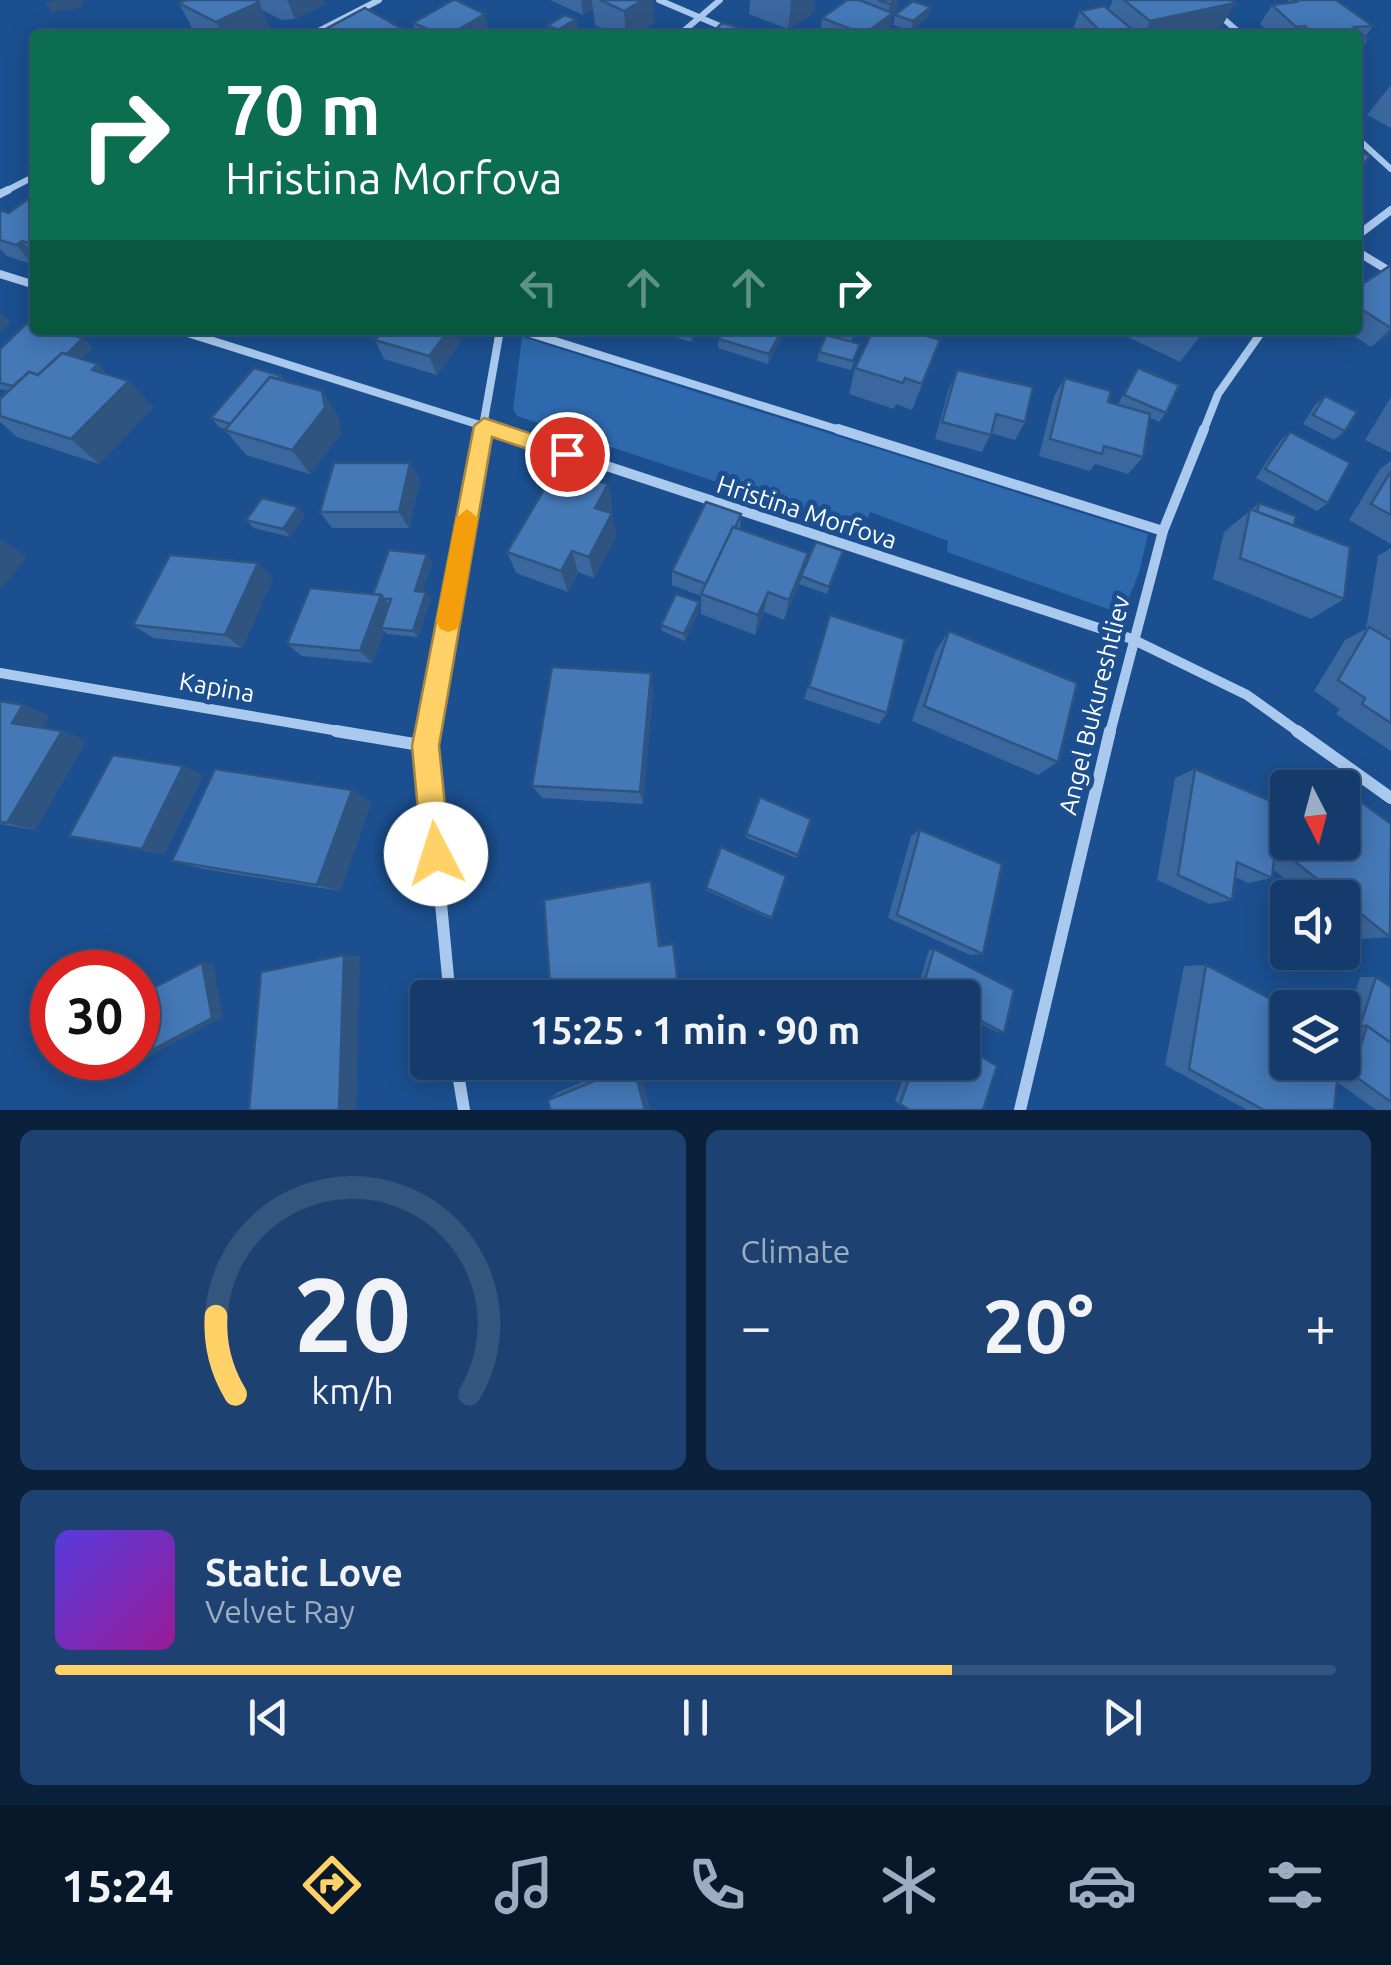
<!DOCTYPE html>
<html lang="en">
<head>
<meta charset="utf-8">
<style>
  body { margin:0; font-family:Ubuntu,sans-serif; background:#1d4271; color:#f1f3f6; height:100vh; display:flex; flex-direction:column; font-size:38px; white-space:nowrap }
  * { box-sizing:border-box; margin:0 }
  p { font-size:32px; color:#9dadc1 }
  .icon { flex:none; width:55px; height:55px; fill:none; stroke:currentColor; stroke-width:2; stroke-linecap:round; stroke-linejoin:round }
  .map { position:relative; height:1110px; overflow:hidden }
  .side { display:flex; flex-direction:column; gap:20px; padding:20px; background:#0b203b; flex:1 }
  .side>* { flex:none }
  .guide { position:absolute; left:30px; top:30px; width:1332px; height:305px; border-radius:10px; box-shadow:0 5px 25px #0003,0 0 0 2px #33557e; background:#0b6e4f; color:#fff; overflow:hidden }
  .needle { width:65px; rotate:174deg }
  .controls { position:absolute; left:1270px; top:770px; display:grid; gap:20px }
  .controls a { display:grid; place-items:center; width:90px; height:90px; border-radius:10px; background:#143b6b; box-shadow:0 5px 25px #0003,0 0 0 2px #33557e; font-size:50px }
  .speed { position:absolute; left:30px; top:950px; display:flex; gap:20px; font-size:50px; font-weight:700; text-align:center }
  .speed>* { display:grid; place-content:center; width:130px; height:130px; border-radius:50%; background:#143b6b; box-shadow:0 5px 25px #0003,0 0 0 2px #33557e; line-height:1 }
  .speed .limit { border:15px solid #d22; background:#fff; color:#111 }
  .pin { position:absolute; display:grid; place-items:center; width:85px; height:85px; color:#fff; margin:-42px; border:5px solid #fff; border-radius:50%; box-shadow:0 2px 10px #0007 }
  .me { position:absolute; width:110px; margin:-55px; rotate:355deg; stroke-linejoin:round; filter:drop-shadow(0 0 8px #0008) }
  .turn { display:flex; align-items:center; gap:35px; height:210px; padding:0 30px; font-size:45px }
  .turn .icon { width:130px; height:130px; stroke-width:2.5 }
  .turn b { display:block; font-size:70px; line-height:85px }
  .lanes { display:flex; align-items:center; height:95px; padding:0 30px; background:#0003; justify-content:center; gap:50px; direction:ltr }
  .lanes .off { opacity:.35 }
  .big { font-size:75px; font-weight:700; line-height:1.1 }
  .side .tile { flex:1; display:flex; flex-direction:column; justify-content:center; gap:15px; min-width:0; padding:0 35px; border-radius:15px; background:#1d4271 }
  .side .dial { align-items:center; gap:0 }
  .dial svg { height:260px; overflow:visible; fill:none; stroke:#33557e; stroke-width:7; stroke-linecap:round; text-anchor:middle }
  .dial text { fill:#f1f3f6; stroke:none }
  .song { display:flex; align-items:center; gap:30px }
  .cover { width:120px; height:120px; border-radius:15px; background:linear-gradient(135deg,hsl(250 70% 55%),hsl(300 70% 35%)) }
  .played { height:10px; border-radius:5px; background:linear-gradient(90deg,#ffd166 70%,#33557e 70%) }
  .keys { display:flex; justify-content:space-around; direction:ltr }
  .heat { display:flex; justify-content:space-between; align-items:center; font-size:55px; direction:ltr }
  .side .tiles { flex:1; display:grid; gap:20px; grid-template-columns:1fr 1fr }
  .tile:last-child { grid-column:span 2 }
  .trip { position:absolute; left:410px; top:980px; width:570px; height:100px; border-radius:10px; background:#143b6b; box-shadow:0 5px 25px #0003,0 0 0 2px #33557e; font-weight:700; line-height:100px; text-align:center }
  .tab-bar { display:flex; height:160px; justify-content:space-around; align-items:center; background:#08182b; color:#9dadc1 }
  .tab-bar .icon { width:70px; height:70px }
  .tab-bar .on { color:#ffd166 }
  .tab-bar b { font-size:45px; color:#f1f3f6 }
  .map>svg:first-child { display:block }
  .green { fill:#2e69ad }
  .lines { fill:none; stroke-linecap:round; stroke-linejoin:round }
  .street-far3 { stroke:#a9c9ee; stroke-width:6 }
  .street-far2 { stroke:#a9c9ee; stroke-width:8 }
  .street-far1 { stroke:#a9c9ee; stroke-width:10 }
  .street { stroke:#a9c9ee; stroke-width:12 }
  .wall { fill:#3a679d }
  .shaded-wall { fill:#305480 }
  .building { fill:#4478b7; stroke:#305480; stroke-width:2.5 }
  .route { fill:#ffd166; stroke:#a68842; stroke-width:2.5 }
  .slow { fill:#f59e0b }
  .labels { text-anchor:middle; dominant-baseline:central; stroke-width:10; stroke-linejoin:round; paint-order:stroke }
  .street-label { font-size:25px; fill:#fff; stroke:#1b4f8f }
</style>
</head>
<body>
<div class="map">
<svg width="1391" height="1110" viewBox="0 0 1391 1110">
  <rect width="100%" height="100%" fill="#1b4f8f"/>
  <path class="green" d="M522 337 1148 534 1139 573 1122 614 947 552 948 541 870 512 862 530 517 416 513 409Z"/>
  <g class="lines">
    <g class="street-far3">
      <path d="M659 0 741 35"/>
      <path d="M1202 0 1242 35"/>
      <path d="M311 35 379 0"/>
      <path d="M679 35 720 0"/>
      <path d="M1358 139 1391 169"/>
      <path d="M4 192 35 176"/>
    </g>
    <g class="street-far2">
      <path d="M0 194 8 190"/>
      <path d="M1358 235 1391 210"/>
      <path d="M1358 252 1391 272"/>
      <path d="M0 274 35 285"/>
      <path d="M178 330 502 432"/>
      <path d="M520 330 846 432"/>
      <path d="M482 432 500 330"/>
      <path d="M1203 432 1218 394 1263 330"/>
    </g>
    <g class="street-far1">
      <path d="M494 429 1132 639 1247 695 1300 733"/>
      <path d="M838 429 1163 531"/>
      <path d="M0 673 350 733"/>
      <path d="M428 733 482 429"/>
      <path d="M1110 733 1163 531 1204 429"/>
    </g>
    <g class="street">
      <path d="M336 731 426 746"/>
      <path d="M429 731 426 746 450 998"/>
      <path d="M1297 731 1391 798"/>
      <path d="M456 1062 464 1110"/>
      <path d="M1020 1110 1110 731"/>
    </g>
  </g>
  <g class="wall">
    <path d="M258 0H323L325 4 295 19 282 20 262 10 271 30 262 35H200L194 32 179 3 258 2Z"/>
    <path d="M550 0H654V23L634 35H617L595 25 593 9 583 15Z"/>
    <path d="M750 0H815L814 12 788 29 749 14Z"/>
    <path d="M847 0H898L897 8 892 12 889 35H820L822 18Z"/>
    <path d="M1113 0H1231L1217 35H1076L1072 31 1080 11 1109 9Z"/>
    <path d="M1289 0H1336L1373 26 1365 37 1368 39 1358 54V35H1272L1260 24 1272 5 1287 3Z"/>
    <path d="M931 7 928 17 911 31 893 25 895 15Z"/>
    <path d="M576 19 577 29 568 35H549L548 25Z"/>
    <path d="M413 23 489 34 416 35Z"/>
    <path d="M1391 85V128L1367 115Z"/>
    <path d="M35 197V264L34 265 7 256 0 249V210L9 213Z"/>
    <path d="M1391 265V332L1371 347 1345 330H1358V287Z"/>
    <path d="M599 330H629L624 337Z"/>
    <path d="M654 330H698L691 342Z"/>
    <path d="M723 330H785L768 364 718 348 719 339Z"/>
    <path d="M826 330H855L851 342 860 344 851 370 817 361 819 352 826 335Z"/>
    <path d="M1135 330H1205L1180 362 1130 338Z"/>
    <path d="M455 331 460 343 437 375 384 359 375 340Z"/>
    <path d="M83 338 92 348 81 359 98 364 108 375 153 407 99 464 17 437 0 422V399L8 391 0 389V349Z"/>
    <path d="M940 340 912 410 896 404 894 409 849 394 855 368Z"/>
    <path d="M1138 368 1166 413 1159 422 1149 417 1143 457 1128 474 1095 464 1090 471 1039 456 1054 396 1065 378 1108 402 1118 404Z"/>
    <path d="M957 370 1025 422 1015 440 991 433 982 452 935 439 949 388Z"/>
    <path d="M281 376 284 380 322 391 338 417 341 433 310 474 246 455 225 430 226 429 219 427 211 418Z"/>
    <path d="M1325 396 1345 431 1334 440 1303 424 1315 405Z"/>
    <path d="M1391 397V453L1365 440Z"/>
    <path d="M1290 432 1328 503 1317 511 1256 478 1280 441Z"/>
    <path d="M1391 461V544L1349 520 1380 469Z"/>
    <path d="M410 463 420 480 409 528H332L320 512Z"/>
    <path d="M608 484 612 508 610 513 616 536 594 578 578 572 568 592 516 573 507 552Z"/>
    <path d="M1259 503 1294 526 1344 599 1311 619 1213 579 1224 532Z"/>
    <path d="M741 514 740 529 808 553 804 570 843 551 827 594 799 584 800 581 784 620 764 612 755 635 701 614V596L672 585V571Z"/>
    <path d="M305 515 290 537 254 528 246 520Z"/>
    <path d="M1391 548V751L1336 714 1340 709 1314 691 1345 640 1366 629 1378 556Z"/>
    <path d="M432 562 422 592H426L431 599 418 637 387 634 384 631 372 663 302 656 287 644Z"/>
    <path d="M273 578 242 648 153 638 133 625Z"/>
    <path d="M699 602V609L685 641 662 631 661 625Z"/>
    <path d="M830 615 887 713 879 724 804 699Z"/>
    <path d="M949 631 1058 762 1038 775 912 721 936 650Z"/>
    <path d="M653 690 643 804 542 798 532 786Z"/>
    <path d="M0 701 23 705 49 716 41 728 62 731 86 741 35 830 0 824Z"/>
    <path d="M1195 769 1277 827 1288 811V842H1342L1390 937 1360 939 1342 925V898H1308L1273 869 1272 878 1248 883 1235 877 1232 900 1209 904 1157 880 1175 778Z"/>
    <path d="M203 775 164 854 69 836Z"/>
    <path d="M1329 778 1342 788H1302L1303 786Z"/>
    <path d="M352 790 371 802 340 891 204 869 172 861Z"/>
    <path d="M760 797 798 855 796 858 745 837Z"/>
    <path d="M920 830 983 954 970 955 888 918 911 836Z"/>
    <path d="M706 888 772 918 770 919 705 890Z"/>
    <path d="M934 949 1004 1033 997 1032 962 1014V998H932L917 990 929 950Z"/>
    <path d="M1206 965 1288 1062H1342V1025H1345L1360 977H1376L1391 987V1110H1376L1337 1082 1335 1110H1247L1165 1065 1184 966Z"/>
    <path d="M632 1062H638L650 1110H550L548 1100 558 1092Z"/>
    <path d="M909 1062H962L909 1110 895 1101Z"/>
  </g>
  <g class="shaded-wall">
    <path d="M58 0H83L81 8 51 12 45 2Z"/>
    <path d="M287 0H323L325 4 295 19Z"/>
    <path d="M581 0H592L593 9 583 15Z"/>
    <path d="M643 0H654V23L634 35H626L624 11Z"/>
    <path d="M792 0H815L814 12 788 29 791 1Z"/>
    <path d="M896 0H898L897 8 888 14 890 4Z"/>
    <path d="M259 2 271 30 262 35H223L216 22Z"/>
    <path d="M1235 3 1217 35H1144L1150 21Z"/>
    <path d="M931 7 928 17 911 31 913 21Z"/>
    <path d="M893 13 889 35H864V34Z"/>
    <path d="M485 14 489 34 487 35H449Z"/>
    <path d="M576 19 577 29 568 35H559L558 30Z"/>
    <path d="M22 241 35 256 34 265 16 245Z"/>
    <path d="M0 312 11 323 0 333Z"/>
    <path d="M1391 328V332L1371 347Z"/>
    <path d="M445 330H456L460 343 437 375 429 356Z"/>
    <path d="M691 330H698L691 342Z"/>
    <path d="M782 330H785L768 364 769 354Z"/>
    <path d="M83 338 92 348 40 400 30 391Z"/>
    <path d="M98 364 121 388 129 381 153 407 99 464 71 439 92 370Z"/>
    <path d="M322 391 338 417 341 433 310 474 292 450Z"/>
    <path d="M410 463 420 480 409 528 399 512Z"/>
    <path d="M608 484 612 508 600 531 595 508Z"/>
    <path d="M298 507 305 515 290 537 283 529Z"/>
    <path d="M612 513 616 536 594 578 589 557Z"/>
    <path d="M0 539 27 557 0 590Z"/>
    <path d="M572 551 578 572 568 592 561 571Z"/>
    <path d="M808 553 803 575 784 620 789 600Z"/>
    <path d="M427 554 432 562 420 598 415 591Z"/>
    <path d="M258 563 273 578 242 648 225 635Z"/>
    <path d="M426 592 431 599 418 637 413 631Z"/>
    <path d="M768 592 764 612 755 635 758 615Z"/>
    <path d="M381 595 392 609 381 628 384 631 372 663 360 651Z"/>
    <path d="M699 602V609L685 641 684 634Z"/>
    <path d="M651 673 653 690 643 804 640 792Z"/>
    <path d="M23 705 49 716 38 733 12 723Z"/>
    <path d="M62 731 86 741 35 830 7 823Z"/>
    <path d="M183 766 203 775 164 854 142 849Z"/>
    <path d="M352 790 371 802 340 891 317 885Z"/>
    <path d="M651 881 654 887 661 949 659 946Z"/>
    <path d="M344 955 360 956 356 1110H339Z"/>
    <path d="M202 963H213L223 1017 148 1057 135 1059Z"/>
    <path d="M636 1062H638L650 1110H645L633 1065Z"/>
  </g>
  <g class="building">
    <path d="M186 0H255L259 2 216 22 179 3Z"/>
    <path d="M453 0H456L485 14 449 35H442L413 23Z"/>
    <path d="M600 0H643L624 11Z"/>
    <path d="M847 0H859L893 13 864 34 822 18Z"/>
    <path d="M878 0H896L890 4Z"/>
    <path d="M1124 0H1231L1235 3 1150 21Z"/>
    <path d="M1293 0H1336L1373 26 1354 27 1368 39 1358 40V35H1315L1305 26 1296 27 1272 5 1296 2Z"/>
    <path d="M913 1 931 7 913 21 895 15Z"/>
    <path d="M1104 6 1139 35H1104L1080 11Z"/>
    <path d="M365 8 404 30 395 35H335L324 30Z"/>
    <path d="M565 15 576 19 558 30 548 25Z"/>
    <path d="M722 23 759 33 758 35H710Z"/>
    <path d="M579 29 604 35H573Z"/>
    <path d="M1358 151 1370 156 1358 171Z"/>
    <path d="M35 163V172L27 167Z"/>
    <path d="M32 196 35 197V245L22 241 16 245 0 240V210L9 213Z"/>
    <path d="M1391 265V328L1358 307V287Z"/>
    <path d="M26 324 35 326V330H50L83 338 67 354 62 353 38 375 29 372 13 386 0 383V349Z"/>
    <path d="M383 330H449L429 356 375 340Z"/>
    <path d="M723 330H782L769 354 719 339Z"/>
    <path d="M878 330H907L940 340 922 384 905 378 903 383 855 368 872 333 876 334Z"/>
    <path d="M1189 330H1205L1200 336Z"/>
    <path d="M826 335 860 344 853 361 819 352Z"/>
    <path d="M62 353 98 364 92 370 129 381 71 439 0 416V399L29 372 38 375Z"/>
    <path d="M254 368 281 376 278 379 270 377 231 424 211 418Z"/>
    <path d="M1138 368 1179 385 1166 413 1124 395Z"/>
    <path d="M957 370 1033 387 1025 422 996 414 991 435 942 422Z"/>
    <path d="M270 377 322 391 325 408 292 450 225 430Z"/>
    <path d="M1065 378 1111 391 1108 402 1150 414 1143 457 1104 446 1102 454 1050 439Z"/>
    <path d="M1325 396 1357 412 1345 431 1313 415Z"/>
    <path d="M1290 432 1350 463 1328 503 1265 469Z"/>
    <path d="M334 463H410L399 512H320Z"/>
    <path d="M557 468 608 484 595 508 612 513 589 557 572 551 561 571 507 552Z"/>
    <path d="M1391 471V515L1371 504Z"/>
    <path d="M262 498 298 507 283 529 246 520Z"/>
    <path d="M706 502 741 514 735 528 733 527 706 584 672 571Z"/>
    <path d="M1259 503 1296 516 1294 526 1257 512Z"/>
    <path d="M1250 509 1350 547 1344 599 1240 558Z"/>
    <path d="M733 527 808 553 789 600 768 592 758 615 701 594Z"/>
    <path d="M816 542 843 551 829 587 801 576Z"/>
    <path d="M389 550 427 554 415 591 426 592 413 631 381 628 391 599H384L381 595 373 594Z"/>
    <path d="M170 555 258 563 225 635 133 625Z"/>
    <path d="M310 588 381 595 360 651 287 644Z"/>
    <path d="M676 594 699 602 684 634 661 625Z"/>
    <path d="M830 615 905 639 887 713 809 687Z"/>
    <path d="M1369 627 1391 640V723L1362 704 1365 698 1338 680Z"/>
    <path d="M949 631 1077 683 1058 762 924 706Z"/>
    <path d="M552 667 651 673 640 792 532 786Z"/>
    <path d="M0 701 23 705 12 723 62 731 7 823 0 822Z"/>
    <path d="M113 755 183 766 142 849 69 836Z"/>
    <path d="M215 769 352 790 317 885 172 861Z"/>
    <path d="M1195 769 1280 805 1272 878 1237 862 1232 900 1178 875Z"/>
    <path d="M1329 778 1342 788H1322Z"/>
    <path d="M1342 788 1391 824 1390 937 1283 852 1288 842H1342Z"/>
    <path d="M760 797 811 819 798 855 746 834Z"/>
    <path d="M920 830 1002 864 983 954 897 915Z"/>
    <path d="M721 847 786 876 772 918 706 888Z"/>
    <path d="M651 881 659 946 673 944 679 990 638 998H551L544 900Z"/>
    <path d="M934 949 1014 990 1004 1033 962 1011V998H937L922 990Z"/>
    <path d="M344 955 339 1110H249L261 972Z"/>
    <path d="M202 963 212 1018 135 1059V1058H138V996Z"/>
    <path d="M1206 965 1288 1008V1062H1339L1334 1110H1264L1189 1069Z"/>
    <path d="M1376 977 1391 987V1043L1367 1026H1360Z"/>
    <path d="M1367 1026 1391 1043V1102L1352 1074Z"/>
    <path d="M962 1045 997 1066 983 1110H910L900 1104 915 1062H962Z"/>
    <path d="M633 1065 645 1110H550L548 1100Z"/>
  </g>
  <path class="route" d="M484 418 574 448 577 454 567 462 492 437 439 746 450 854 446 863 436 867 426 863 422 854 412 746 474 426Z"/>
  <path class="slow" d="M467 509 478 518 460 621 457 629 448 632 440 629 436 621 456 518Z"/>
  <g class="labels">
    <g class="street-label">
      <text transform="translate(807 512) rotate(18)">Hristina Morfova</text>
      <text transform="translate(217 687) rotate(10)">Kapina</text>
      <text transform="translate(1094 705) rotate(-76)">Angel Bukureshtliev</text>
    </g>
  </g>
</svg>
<div class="controls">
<a><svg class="needle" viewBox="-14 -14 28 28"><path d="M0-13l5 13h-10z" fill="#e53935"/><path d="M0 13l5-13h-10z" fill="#9dadc1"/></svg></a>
<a><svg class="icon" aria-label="sound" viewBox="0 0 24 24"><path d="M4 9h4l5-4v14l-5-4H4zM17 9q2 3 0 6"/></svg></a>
<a><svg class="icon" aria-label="layers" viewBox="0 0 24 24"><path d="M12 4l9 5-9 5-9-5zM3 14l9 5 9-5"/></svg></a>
</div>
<div class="speed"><div class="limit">30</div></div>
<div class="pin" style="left:567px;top:454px;background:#d93025"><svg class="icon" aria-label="arrive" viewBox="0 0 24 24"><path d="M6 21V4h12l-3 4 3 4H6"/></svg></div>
<svg class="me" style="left:436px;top:854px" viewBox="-20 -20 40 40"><circle r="19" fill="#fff"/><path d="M0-13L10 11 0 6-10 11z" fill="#ffd166"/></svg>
<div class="trip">15:25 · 1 min · 90 m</div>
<div class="guide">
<div class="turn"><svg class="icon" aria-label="right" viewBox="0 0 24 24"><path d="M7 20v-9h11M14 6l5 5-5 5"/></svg><div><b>70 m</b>Hristina Morfova</div></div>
<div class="lanes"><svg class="icon off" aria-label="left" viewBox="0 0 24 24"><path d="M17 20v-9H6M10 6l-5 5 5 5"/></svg><svg class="icon off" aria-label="ahead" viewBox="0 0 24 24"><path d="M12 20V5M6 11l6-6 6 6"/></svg><svg class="icon off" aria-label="ahead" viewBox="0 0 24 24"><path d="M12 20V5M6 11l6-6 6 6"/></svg><svg class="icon" aria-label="right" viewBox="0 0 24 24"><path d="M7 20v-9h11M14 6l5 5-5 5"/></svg></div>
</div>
</div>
<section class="side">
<div class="tiles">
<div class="tile dial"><svg viewBox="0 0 100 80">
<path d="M14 69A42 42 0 1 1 86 69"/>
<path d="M14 69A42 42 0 0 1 8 45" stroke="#ffd166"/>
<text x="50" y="56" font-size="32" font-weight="700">20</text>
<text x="50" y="72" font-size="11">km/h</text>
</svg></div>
<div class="tile"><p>Climate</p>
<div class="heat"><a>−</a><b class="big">20°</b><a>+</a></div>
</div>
<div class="tile">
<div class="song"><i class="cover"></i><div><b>Static Love</b><p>Velvet Ray</p></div></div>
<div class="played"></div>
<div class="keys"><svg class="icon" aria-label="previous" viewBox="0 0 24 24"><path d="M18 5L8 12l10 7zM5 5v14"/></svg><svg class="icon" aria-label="pause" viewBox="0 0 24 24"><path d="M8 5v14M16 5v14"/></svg><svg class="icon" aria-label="next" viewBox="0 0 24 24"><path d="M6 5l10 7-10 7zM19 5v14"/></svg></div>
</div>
</div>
</section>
<nav class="tab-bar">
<b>15:24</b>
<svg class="icon on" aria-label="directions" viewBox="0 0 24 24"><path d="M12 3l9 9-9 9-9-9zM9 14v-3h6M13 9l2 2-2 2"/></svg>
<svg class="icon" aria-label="music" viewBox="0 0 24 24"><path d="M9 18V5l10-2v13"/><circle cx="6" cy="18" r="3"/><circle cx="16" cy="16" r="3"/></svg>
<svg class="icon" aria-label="phone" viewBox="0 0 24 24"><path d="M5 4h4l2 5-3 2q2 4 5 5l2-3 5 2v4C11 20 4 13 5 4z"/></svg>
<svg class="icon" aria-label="climate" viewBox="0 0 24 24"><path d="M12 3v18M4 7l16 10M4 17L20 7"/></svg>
<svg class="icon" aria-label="car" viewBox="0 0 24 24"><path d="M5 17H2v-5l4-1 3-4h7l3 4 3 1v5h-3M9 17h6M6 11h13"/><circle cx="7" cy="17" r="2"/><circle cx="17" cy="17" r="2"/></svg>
<svg class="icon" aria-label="filters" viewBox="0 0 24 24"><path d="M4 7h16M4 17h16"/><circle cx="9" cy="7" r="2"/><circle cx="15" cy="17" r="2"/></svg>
</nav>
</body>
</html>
